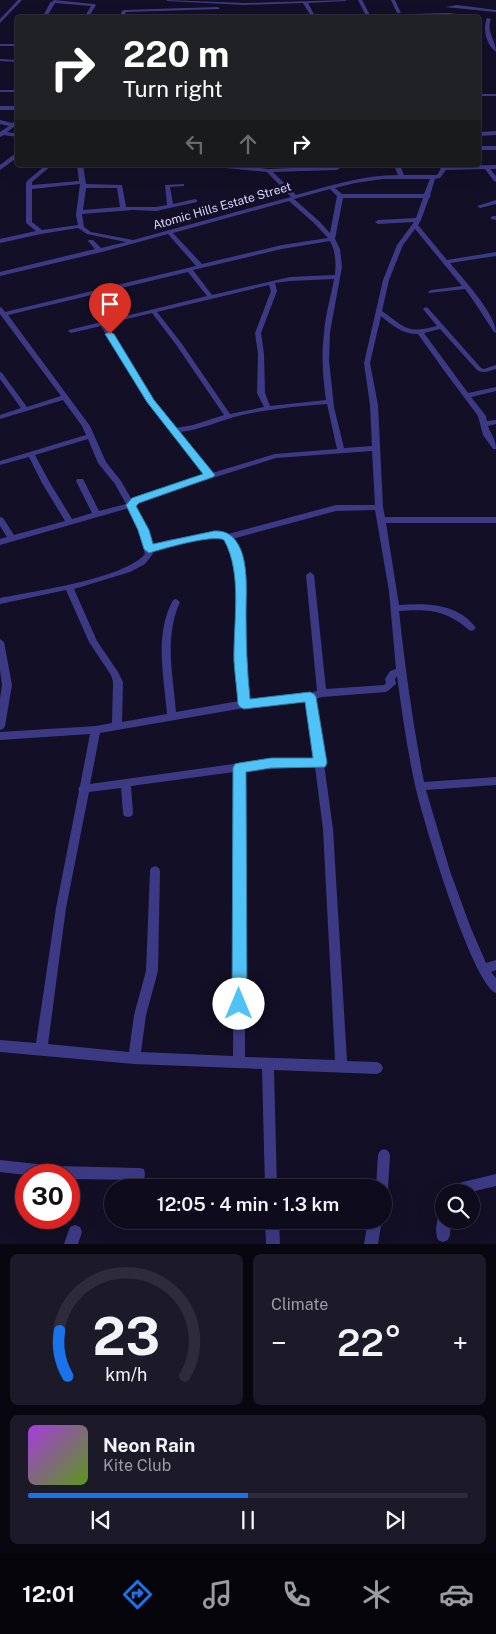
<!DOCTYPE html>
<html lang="en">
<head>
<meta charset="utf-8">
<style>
  body { margin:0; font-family:"Public Sans",sans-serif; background:#1c1929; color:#f1f3f6; height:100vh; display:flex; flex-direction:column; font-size:19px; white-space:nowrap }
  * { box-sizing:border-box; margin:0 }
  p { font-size:16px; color:#9b9ba3 }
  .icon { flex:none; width:28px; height:28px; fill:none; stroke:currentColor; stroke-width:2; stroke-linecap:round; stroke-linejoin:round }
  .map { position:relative; height:1244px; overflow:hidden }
  .sheet { display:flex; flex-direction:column; gap:10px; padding:10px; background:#08060f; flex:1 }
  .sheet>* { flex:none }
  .banner { position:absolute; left:15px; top:15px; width:466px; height:152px; border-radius:5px; box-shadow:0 5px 20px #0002,0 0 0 1px #2e2b3b; background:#202124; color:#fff; overflow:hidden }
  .fabs { position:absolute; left:435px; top:1184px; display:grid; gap:10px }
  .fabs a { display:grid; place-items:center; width:45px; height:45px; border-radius:50%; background:#0e0b1c; box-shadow:0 5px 20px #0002,0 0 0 1px #2e2b3b; font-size:25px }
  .speed { position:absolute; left:15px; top:1164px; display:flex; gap:10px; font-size:25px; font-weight:700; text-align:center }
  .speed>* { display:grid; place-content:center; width:65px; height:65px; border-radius:50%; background:#0e0b1c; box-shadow:0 5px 20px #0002,0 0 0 1px #2e2b3b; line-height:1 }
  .speed .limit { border:8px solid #d22; background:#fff; color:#111 }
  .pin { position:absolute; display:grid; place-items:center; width:42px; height:42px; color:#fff; margin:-51px -21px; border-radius:50% 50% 50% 0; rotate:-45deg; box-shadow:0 0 5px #0007 }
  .pin .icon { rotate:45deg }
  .me { position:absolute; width:55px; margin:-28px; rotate:0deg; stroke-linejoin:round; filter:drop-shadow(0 0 4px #0008) }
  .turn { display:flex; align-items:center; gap:18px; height:105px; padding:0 25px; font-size:22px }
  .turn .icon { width:65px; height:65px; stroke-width:2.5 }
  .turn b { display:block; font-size:35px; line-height:42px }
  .lanes { display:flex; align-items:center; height:48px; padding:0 25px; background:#0003; justify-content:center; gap:25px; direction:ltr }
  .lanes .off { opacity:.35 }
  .big { font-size:38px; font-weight:600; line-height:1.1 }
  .sheet .card { flex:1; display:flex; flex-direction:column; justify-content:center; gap:8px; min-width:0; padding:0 18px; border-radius:8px; background:#1c1929 }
  .sheet .dial { align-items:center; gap:0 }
  .dial svg { height:130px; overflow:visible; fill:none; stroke:#2e2b3b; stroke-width:7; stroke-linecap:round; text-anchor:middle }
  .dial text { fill:#f1f3f6; stroke:none }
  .song { display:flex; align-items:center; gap:15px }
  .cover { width:60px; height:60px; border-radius:8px; background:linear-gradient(135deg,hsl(280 70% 55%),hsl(90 70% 35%)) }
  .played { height:5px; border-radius:2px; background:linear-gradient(90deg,#1a73e8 50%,#2e2b3b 50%) }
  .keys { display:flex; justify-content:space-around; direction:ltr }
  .heat { display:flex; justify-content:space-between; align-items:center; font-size:28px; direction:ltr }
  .sheet .tiles { flex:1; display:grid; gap:10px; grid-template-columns:1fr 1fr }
  .card:last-child { grid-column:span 2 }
  .trip { position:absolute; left:104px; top:1179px; width:288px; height:50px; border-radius:25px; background:#0e0b1c; box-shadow:0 5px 20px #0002,0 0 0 1px #2e2b3b; font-weight:600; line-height:50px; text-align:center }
  .tabs { display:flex; height:80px; justify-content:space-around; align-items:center; background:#06040b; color:#9b9ba3 }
  .tabs .icon { width:35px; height:35px }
  .tabs .on { color:#1a73e8 }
  .tabs b { font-size:22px; color:#f1f3f6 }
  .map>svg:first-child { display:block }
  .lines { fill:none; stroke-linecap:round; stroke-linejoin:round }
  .minor { fill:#3d3a85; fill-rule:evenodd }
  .route { fill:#4fc3f7; stroke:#337fa1 }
  .labels { text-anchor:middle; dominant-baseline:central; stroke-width:5; stroke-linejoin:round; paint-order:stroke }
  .far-street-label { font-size:12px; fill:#d9d4ff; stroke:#130f26 }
</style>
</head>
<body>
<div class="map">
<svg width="496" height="1244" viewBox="0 0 496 1244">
  <rect width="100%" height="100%" fill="#130f26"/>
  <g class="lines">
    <g class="minor">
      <path d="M18 0H22L0 23V19Z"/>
      <path d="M54 0 94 4 96 5 88 18H84L91 6 55 3 46 18H42L50 3Z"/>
      <path d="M166 0 244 3 347 0 345 1 308 3 316 18H312L303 3 244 5 168 1Z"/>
      <path d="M358 0H362L370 15 449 13 478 17 480 18 479 19V18L449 15 329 18 366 16Z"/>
      <path d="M391 0H395L401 13H397Z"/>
      <path d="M457 5 496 10V12L445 7Z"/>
      <path d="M218 7 220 9 126 12 123 18H119L122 11 124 10Z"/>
      <path d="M487 18 491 19C486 32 496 40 496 52 487 45 482 30 487 18Z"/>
      <rect x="0" y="44" width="18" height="2"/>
      <path d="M0 59 18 60V62L0 61Z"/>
      <rect x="0" y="90" width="18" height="2"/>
      <rect x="479" y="94" width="17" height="2"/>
      <rect x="0" y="106" width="18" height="4"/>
      <path d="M0 120 12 123 18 120V124L7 132 18 134V137L4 135 0 137V132L9 126 0 124Z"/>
      <path d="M496 131V135L479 136V132Z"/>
      <rect x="479" y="146" width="17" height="4"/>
      <path d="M16 153H18V157L0 170V165Z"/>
      <path d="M46 165H52L32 182V185L79 181 77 165H83L86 184 122 185 126 207H156L167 205 165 185 184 184V186L170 187 173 204 195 199 197 200V202L156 211 133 210 82 214 84 227 91 232 133 240 291 197 267 172 216 167 213 165H230L269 169 337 166 340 168 337 170 273 172 296 195C330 186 362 175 398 175L394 165H400L404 175H437L439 172 442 165H448L447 166 496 165V169H490L496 176V182L494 181 485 169 446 170 440 178 435 179 430 195 431 196 429 198 421 220 418 225 447 260 496 252V256L450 263C463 279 496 314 496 333L494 332 473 300 465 289 429 293 428 292 431 290 462 286 415 229 403 245 389 280 382 311C406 328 406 334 437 326L423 309 426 307 428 308 481 368 484 369 496 365V369C489 371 484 374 477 370L440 329 424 333 468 393 496 387V391L471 397 486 416 487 421 496 420V424L488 426C491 435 496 439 496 449H493L483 435 478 416 443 369 418 334C402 334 393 326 381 316L370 363 378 405 383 507 385 517H496V523H386L399 605C426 603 458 603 476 628L472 631 469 630C446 610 429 609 399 611 405 668 413 725 424 782L496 777V785L426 790 450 871 470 926 486 963 496 960V970L491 972 496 978V993C472 984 422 817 415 785 407 749 402 712 397 676L395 679 396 684 389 690 386 692 322 697 315 699 333 829 347 1061 377 1062 381 1064 383 1068 381 1072 377 1074 274 1070 277 1188H265L262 1069 134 1064 0 1052V1040L36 1043 56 908 79 791 78 789 80 786 90 734 0 740V732L96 726 112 723 113 682 111 675 89 642 66 590 0 604V598C34 591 124 579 145 554L135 519 129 508 0 545V539L7 537 0 526V517L3 518 14 535 65 521 42 483 29 457 0 465V461L86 435 82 426 63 400 0 419V415L21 408 0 379V372L2 373 27 407 61 396 0 314V307L2 308 5 312 196 266 168 234 102 252 0 276V272L95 249 88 241 89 240H93L101 248 126 242 87 234 78 228 41 234 0 243V239L36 231 26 223V183L28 180ZM383 179H430L424 194H342L335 188 355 183ZM80 184 76 215 78 225 42 230 32 222V189ZM86 188H117L120 207 83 210ZM330 189 337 196 330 233 319 221 294 199ZM343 198H423L416 218 378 220 375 222 378 224 414 222 397 245 383 280 364 363 370 405 372 446 344 448 334 407 329 360 330 332 342 267 340 249 335 239ZM289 201 314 223 328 238 282 245 202 264 173 233ZM330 241C336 252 336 263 335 275L290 277 212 295 193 270 282 249ZM188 272 207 296 69 330 68 331 71 333 101 326 147 403 206 475 137 496 132 500 121 481 106 462 90 426 8 315ZM334 279C331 297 325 315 324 333 321 356 323 378 326 400L270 406 265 393 264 354 261 333 277 291 275 283 290 281ZM269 285 271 291 255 333 258 354 257 393 264 407 230 414 182 344 157 312ZM152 313 177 346 224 415 193 425 176 428 153 400 106 324ZM327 404 337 449 275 454 212 473 179 432C201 430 221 420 242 415 270 409 298 406 327 404ZM88 439 98 463 115 484 126 504 99 511 83 479H77L76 481 92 513 72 519 50 483 35 455ZM372 451 375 505H336L228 534 219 531 168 540 151 546 143 519 135 506 143 500 276 458ZM375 510 389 591 396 669 390 671 385 679 386 683 384 685 326 689 314 575 310 572 306 575 317 691 310 693 248 700C245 673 244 645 243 618 243 591 250 562 232 539L336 511ZM219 537 225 540 230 547 236 568 235 615 239 701 176 712C173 675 164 637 180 602L176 599 173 600C154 635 164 676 167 714L122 722 123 682 118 672 97 641 74 589 130 572 145 564 153 554 152 551 169 546ZM306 701 314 759 255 761 90 784 100 733 244 708ZM315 767 323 829 335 1060 245 1057 244 770ZM234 772 233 1056 141 1052 146 1015 158 971 160 871 159 868 155 866 151 868 150 871 146 971 134 1015 129 1052 48 1044 66 908 89 792 121 788 123 813 124 816 128 817 132 816 133 813 131 786Z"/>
      <path d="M496 200V204L480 208 477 206Z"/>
      <path d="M493 216H496V220L491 219V217Z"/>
      <path d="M0 639 4 642 12 685 5 726 3 729 0 730V699L2 685 0 670Z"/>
      <path d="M384 1149 388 1151 390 1155 388 1188 387 1193 382 1194V1188H376L378 1155 380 1151Z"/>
      <path d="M0 1160 56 1166 139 1168 144 1169 145 1174 144 1179 139 1180 69 1179V1175H26L0 1172Z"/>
      <path d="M496 1174V1186L471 1192H447L448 1187 463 1182Z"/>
      <path d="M444 1214V1220H451L450 1235 448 1240 443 1242 438 1240C435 1232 436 1223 439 1215Z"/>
      <path d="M265 1220H279L280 1244H266Z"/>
      <path d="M368 1220H382L378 1244H364Z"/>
      <path d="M75 1225 80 1227 82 1232 78 1244H64L70 1227Z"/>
    </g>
  </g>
  <path class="route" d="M110 332 114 334 154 400 215 475 213 477 139 503 136 506 149 530 153 544 214 531C229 530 237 539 242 553 248 572 246 594 246 614 246 642 247 670 250 699L310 692 314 694 316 697 327 763 325 767 271 768 246 772 247 1004 245 1009 239 1011 234 1009 232 1004 233 768 235 764 239 763 271 758H313L305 702 244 709 240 707 238 704C237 690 235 676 234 661 233 623 243 574 224 540 212 534 163 549 149 553L144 549 138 530 126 505 132 498 203 474 147 402 105 334Z"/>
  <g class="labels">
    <g class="far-street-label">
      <text transform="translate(222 206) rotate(-16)">Atomic Hills Estate Street</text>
    </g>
  </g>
</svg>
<div class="fabs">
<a><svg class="icon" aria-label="search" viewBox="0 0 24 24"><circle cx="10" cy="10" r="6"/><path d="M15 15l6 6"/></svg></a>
</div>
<div class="speed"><div class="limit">30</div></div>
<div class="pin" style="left:110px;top:334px;background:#d93025"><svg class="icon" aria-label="arrive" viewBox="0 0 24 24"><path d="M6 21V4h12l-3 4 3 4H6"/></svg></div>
<svg class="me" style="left:239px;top:1004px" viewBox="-20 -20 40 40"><circle r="19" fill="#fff"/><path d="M0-13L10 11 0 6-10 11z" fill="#4fc3f7"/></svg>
<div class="trip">12:05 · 4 min · 1.3 km</div>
<div class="banner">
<div class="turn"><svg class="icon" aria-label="right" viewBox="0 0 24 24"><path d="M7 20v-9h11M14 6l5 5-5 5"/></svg><div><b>220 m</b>Turn right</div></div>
<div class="lanes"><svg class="icon off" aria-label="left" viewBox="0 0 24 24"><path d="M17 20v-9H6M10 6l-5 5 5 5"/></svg><svg class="icon off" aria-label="ahead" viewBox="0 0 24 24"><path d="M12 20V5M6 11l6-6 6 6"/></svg><svg class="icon" aria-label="right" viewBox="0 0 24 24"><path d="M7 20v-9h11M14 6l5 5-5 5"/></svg></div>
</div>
</div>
<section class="sheet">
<div class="tiles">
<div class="card dial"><svg viewBox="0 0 100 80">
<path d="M14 69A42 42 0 1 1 86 69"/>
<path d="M14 69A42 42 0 0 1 9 41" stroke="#1a73e8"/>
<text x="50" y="56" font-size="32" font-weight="700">23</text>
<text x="50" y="72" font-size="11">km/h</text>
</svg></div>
<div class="card"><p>Climate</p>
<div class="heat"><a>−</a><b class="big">22°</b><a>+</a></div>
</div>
<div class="card">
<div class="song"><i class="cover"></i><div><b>Neon Rain</b><p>Kite Club</p></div></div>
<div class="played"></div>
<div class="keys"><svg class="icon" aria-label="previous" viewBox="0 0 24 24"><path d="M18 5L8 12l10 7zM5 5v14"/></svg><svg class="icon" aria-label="pause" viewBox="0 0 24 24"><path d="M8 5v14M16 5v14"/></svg><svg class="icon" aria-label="next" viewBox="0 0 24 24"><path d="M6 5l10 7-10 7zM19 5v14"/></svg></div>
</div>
</div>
</section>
<nav class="tabs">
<b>12:01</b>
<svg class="icon on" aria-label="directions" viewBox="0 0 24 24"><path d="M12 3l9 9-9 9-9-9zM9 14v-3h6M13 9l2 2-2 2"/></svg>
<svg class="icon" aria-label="music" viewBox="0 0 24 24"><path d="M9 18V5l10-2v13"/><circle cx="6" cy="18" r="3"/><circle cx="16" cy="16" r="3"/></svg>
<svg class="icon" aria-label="phone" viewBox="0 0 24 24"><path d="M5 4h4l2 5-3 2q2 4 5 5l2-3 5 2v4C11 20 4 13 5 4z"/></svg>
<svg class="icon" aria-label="climate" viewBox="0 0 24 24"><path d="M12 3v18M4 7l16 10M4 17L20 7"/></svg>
<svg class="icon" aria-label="car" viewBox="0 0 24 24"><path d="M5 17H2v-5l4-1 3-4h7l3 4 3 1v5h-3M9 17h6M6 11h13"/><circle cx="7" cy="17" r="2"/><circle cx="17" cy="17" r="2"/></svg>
</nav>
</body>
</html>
